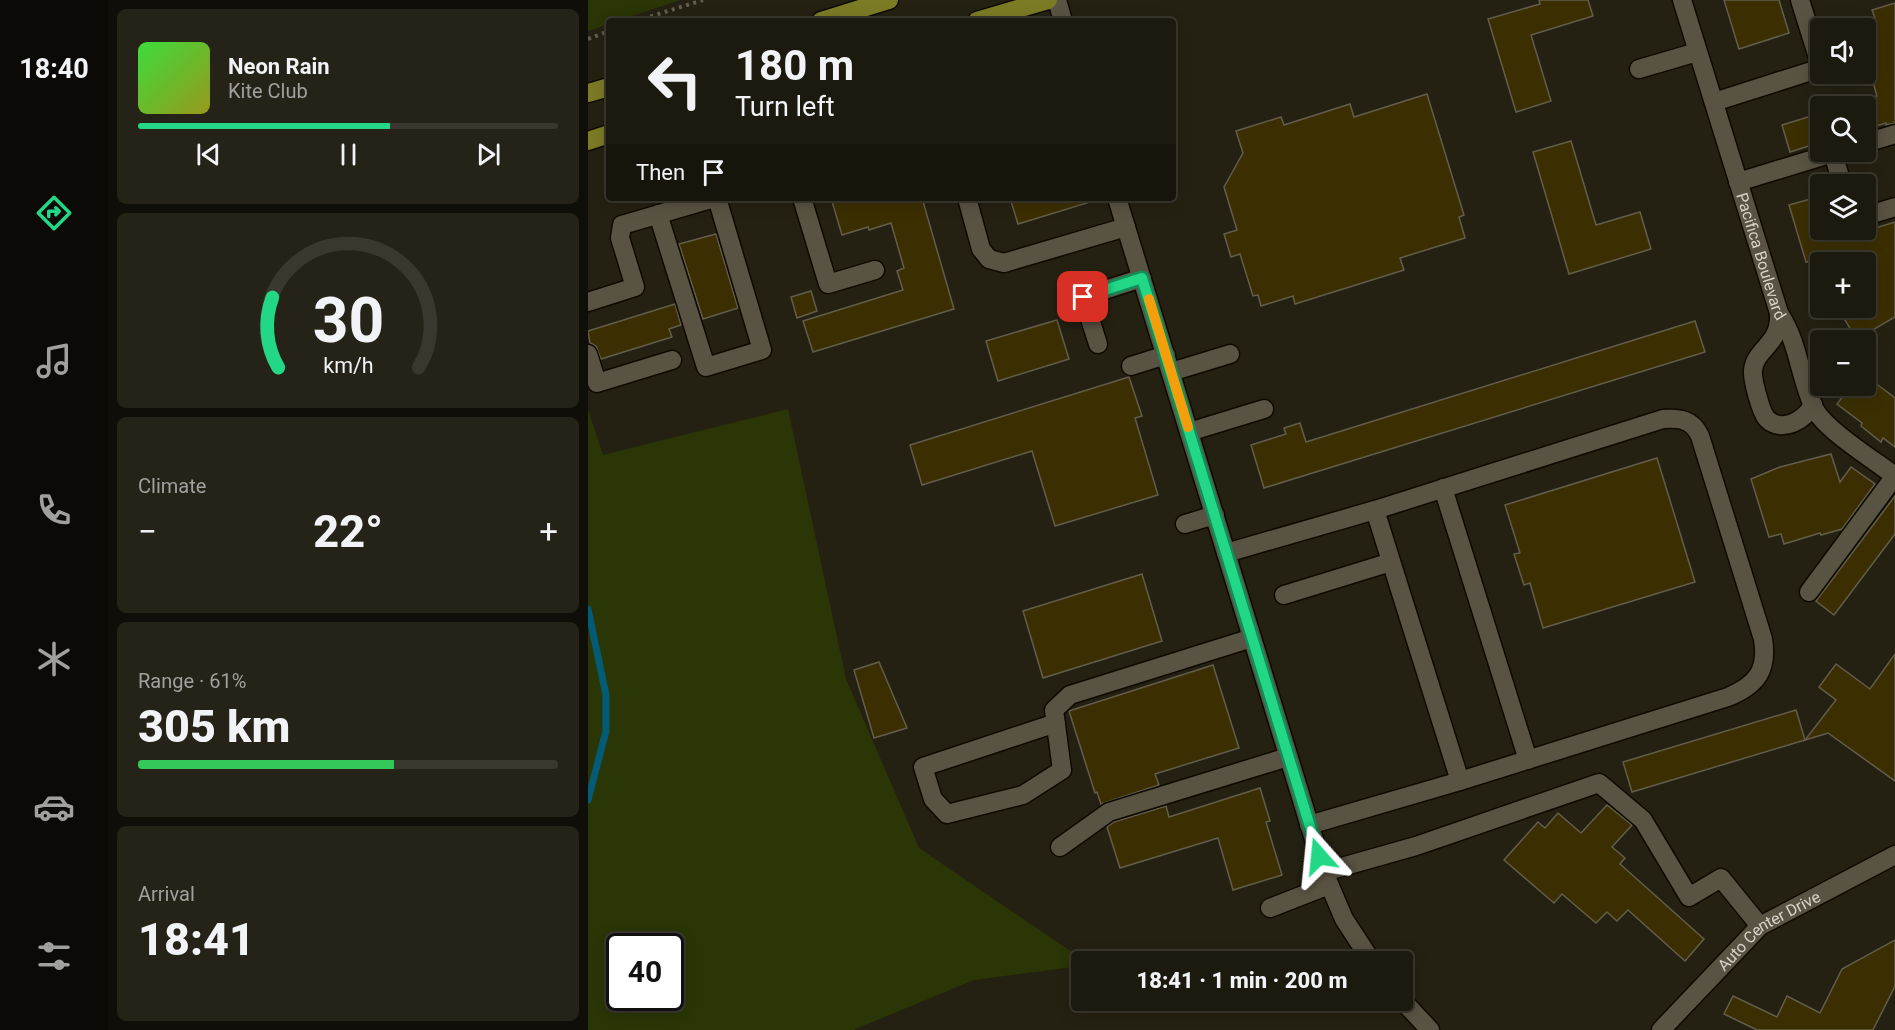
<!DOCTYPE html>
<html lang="en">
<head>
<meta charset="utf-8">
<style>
  body { margin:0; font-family:Roboto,sans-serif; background:#252217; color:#f1f3f6; height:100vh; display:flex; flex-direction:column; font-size:22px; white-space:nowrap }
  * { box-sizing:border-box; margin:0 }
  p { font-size:20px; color:#a0a09e }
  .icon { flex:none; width:33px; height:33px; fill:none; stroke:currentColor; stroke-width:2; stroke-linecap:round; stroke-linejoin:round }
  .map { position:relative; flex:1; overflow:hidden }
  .details { display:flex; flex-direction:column; gap:9px; padding:9px; background:#0f0e08; width:480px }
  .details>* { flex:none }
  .top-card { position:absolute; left:18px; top:18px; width:570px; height:183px; border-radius:6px; box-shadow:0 3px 15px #0003,0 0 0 2px #3a382e; background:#1c190e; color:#f1f3f6; overflow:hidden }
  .fabs { position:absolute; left:1222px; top:18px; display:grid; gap:12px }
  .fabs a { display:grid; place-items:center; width:66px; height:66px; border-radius:6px; background:#1c190e; box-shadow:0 3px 15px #0003,0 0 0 2px #3a382e; font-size:30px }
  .speed { position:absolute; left:18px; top:933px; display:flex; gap:12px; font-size:30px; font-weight:700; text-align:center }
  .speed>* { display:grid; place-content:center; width:78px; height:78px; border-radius:50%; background:#1c190e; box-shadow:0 3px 15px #0003,0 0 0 2px #3a382e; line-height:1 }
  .speed .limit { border:3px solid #111; border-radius:9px; background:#fff; color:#111 }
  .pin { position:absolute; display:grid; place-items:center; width:51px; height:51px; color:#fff; margin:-26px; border-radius:12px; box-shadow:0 3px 9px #0006 }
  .me { position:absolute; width:66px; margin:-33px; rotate:342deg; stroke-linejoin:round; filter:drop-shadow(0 0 4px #0008) }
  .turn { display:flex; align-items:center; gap:21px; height:126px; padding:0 30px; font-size:27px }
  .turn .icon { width:78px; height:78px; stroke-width:2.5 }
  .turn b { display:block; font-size:42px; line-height:51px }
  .then { display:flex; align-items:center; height:57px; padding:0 30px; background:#0003; gap:12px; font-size:22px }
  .big { font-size:45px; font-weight:800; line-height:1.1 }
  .details .tile { flex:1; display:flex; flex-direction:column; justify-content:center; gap:9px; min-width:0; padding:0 21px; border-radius:9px; background:#252217 }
  .details .dial { align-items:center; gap:0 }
  .dial svg { height:156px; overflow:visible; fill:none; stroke:#3a382e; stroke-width:7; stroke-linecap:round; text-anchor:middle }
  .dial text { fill:#f1f3f6; stroke:none }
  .song { display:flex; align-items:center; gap:18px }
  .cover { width:72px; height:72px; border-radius:9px; background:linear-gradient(135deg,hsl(120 70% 55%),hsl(60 70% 35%)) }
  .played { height:6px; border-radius:3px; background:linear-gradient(90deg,#22d887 60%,#3a382e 60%) }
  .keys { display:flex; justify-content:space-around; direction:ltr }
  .heat { display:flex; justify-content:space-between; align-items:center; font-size:33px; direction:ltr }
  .charge { height:9px; border-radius:4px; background:linear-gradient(90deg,#34c759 61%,#3a382e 0) }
  .trip { position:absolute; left:483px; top:951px; width:342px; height:60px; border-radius:6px; background:#1c190e; box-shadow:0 3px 15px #0003,0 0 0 2px #3a382e; font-weight:800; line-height:60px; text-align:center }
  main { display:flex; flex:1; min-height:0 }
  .dock { display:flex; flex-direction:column; width:108px; justify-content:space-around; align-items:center; background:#0b0a06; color:#a0a09e }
  .dock .icon { width:42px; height:42px }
  .dock .on { color:#22d887 }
  .dock b { font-size:27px; color:#f1f3f6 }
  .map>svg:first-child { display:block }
  .green { fill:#2a3606; fill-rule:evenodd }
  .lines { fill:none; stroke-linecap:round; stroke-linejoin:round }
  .stream { stroke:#045b75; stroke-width:7 }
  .building { fill:#3b2f02; stroke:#625d4c; stroke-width:1.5 }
  .minor-casing { stroke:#0e0a01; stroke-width:21 }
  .major-casing { stroke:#0e0a01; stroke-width:21 }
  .path { stroke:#615e51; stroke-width:4; stroke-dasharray:3 4.5; stroke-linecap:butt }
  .minor { stroke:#595343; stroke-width:18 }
  .major { stroke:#7b7b26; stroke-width:18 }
  .route-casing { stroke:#168c58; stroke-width:15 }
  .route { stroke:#22d887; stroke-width:10 }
  .slow { stroke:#f59e0b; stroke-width:10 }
  .labels { text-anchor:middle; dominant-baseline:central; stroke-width:6; stroke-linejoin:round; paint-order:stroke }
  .street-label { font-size:16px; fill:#d6d3ca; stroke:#1c1709 }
</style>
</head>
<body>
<main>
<nav class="dock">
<b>18:40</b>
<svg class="icon on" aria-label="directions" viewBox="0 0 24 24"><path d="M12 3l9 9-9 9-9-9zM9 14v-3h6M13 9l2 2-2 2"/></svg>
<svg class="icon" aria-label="music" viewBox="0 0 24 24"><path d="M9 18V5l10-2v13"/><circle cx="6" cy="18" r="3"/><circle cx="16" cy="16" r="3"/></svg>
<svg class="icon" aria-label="phone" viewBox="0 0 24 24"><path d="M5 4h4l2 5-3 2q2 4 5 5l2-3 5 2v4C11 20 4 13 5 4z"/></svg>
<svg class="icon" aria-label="climate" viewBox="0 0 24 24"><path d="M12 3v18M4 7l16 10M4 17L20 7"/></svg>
<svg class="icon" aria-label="car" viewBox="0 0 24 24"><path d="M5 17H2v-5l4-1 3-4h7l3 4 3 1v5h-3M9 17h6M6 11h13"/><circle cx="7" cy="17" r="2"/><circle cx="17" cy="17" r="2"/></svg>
<svg class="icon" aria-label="filters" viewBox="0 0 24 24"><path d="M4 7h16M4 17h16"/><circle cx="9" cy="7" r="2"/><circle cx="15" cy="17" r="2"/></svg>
</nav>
<section class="details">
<div class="tile">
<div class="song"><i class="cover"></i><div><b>Neon Rain</b><p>Kite Club</p></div></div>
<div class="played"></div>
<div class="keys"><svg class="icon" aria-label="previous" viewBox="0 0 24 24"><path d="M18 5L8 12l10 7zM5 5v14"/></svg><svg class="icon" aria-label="pause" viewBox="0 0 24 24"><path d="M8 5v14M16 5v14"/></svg><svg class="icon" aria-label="next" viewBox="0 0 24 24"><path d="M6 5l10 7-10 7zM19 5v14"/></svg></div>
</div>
<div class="tile dial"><svg viewBox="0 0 100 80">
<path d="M14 69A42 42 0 1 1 86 69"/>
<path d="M14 69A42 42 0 0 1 11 33" stroke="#22d887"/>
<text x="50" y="56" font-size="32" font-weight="700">30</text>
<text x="50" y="72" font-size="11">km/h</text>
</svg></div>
<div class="tile"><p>Climate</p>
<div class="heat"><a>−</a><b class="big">22°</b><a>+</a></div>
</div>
<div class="tile"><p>Range · 61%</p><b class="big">305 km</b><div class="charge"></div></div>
<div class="tile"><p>Arrival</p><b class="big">18:41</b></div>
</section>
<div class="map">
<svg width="1307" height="1030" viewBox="0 0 1307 1030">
  <rect width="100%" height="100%" fill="#252112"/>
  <g class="green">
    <path d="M0 0H92L29 21H21V24L0 31Z"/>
    <path d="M200 409 258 679 331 848 497 961 494 962 493 966 386 980 265 1030H0V410L15 455ZM32 946H82V998H32Z"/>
  </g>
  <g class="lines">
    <path class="stream" d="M0 609 18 695V731L0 800"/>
  </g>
  <g class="building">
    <path d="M951 0H1000L1005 16 943 35 963 101 928 112 900 19 952 4Z"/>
    <path d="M1136 0H1191L1201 33 1151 49Z"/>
    <path d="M1307 3V123L1298 125V123L1278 129V99L1289 96 1278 58V21L1287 18 1284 10Z"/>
    <path d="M839 94 876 215 871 217 877 238 812 258 816 270 707 304 705 296 673 306 670 295 665 296 652 254 643 257 636 234 649 230 636 187 655 153 648 131 693 117 696 125 762 104 766 117Z"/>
    <path d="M1233 113V142L1202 152 1194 125Z"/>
    <path d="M983 141 1008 225 1052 212 1063 249 981 274 945 152Z"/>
    <path d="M1233 196V230H1256L1258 237 1307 222V317L1278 334V331L1267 337 1250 308H1278V262H1218L1201 205Z"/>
    <path d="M243 198H334L366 309 225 352 215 321 315 290 309 271 316 268 303 223 281 230 280 227 254 235Z"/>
    <path d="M422 198H499V203L430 224Z"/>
    <path d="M128 234 150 308 115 319 91 244Z"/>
    <path d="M223 291 229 311 209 318 203 297Z"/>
    <path d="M87 304 93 325 81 329 84 337 13 359 8 346 2 343 0 331Z"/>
    <path d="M469 320 481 359 410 381 398 341Z"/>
    <path d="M1107 321 1117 352 676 488 663 445 698 434 696 428 712 423 718 442Z"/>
    <path d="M1278 376 1307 398V447L1295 438 1293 442 1273 426 1274 423 1249 404 1263 386H1278Z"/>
    <path d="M541 377 554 416 547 418 570 495 467 526 444 451 334 485 322 445Z"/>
    <path d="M1243 454 1252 482 1263 467 1287 484 1254 529 1233 535 1232 533 1196 544 1193 534 1181 537 1163 479 1192 467Z"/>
    <path d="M1069 458 1107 582 955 628 942 583 936 585 926 554 932 553 917 505Z"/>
    <path d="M1307 496V534L1246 615 1228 601Z"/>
    <path d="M554 574 574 641 455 678 435 611Z"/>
    <path d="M1307 654V781L1240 733 1217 740 1248 700 1231 687 1248 664 1282 689Z"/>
    <path d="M291 662 319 728 286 738 266 670Z"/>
    <path d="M625 665 651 748 567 774 571 785 513 804 509 792 507 793 481 711Z"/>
    <path d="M1208 710 1217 740 1044 792 1035 762Z"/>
    <path d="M672 788 682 821 678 822 694 875 645 890 630 838 532 868 519 827 526 822 578 806 581 817Z"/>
    <path d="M1019 805 1044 825 1024 847 1037 858 1032 864 1116 939 1097 961 1040 910 1029 921 1019 912 1008 923 974 894 966 903 916 860 950 822 957 828 970 813 993 833Z"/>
    <path d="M1307 940V986L1285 1030H1169L1136 1014 1145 996 1189 1017 1199 996 1232 1013 1254 969Z"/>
  </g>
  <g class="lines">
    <g class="minor-casing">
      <g id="minor">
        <path d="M469 0 475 21"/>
        <path id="s1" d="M1094 0 1191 313C1211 343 1211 376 1226 408 1237 430 1286 460 1307 476"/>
        <path d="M1212 0 1233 67"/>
        <path d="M1051 69 1109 52"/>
        <path d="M1126 102 1233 68"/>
        <path d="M1278 143 1307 134"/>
        <path d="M1249 152 1245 153 1254 184"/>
        <path d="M1150 182 1245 153"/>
        <path d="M214 198 240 284 287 270"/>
        <path d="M379 198 393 249 401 259 416 263 538 227"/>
        <path d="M529 198 736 872 756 919 784 962"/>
        <path d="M70 214 118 367 174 350 129 198"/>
        <path d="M1278 216 1307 207"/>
        <path d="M0 302 47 287 32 238 34 225 126 198"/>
        <path d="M1191 313C1193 345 1168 347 1165 370 1164 379 1173 413 1179 419 1194 434 1219 419 1225 404"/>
        <path d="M510 344 495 297 554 278"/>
        <path d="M0 354 9 383 84 360"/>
        <path d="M543 366 578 355"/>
        <path d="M583 372 642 354"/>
        <path d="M601 432 676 409"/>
        <path d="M855 488 940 760"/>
        <path d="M787 510 872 781"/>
        <path d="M597 524 627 515"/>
        <path d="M638 553 787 510 1075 419C1092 418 1104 419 1112 436L1175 639C1180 670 1169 685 1140 697L872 781 721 825"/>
        <path d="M1221 592 1307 476"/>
        <path d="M696 595 803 562"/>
        <path d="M468 723 335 767 345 799 359 814 435 795 474 770 466 710 482 695 664 638"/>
        <path d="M472 847 521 812 700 757"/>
        <path d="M736 872 828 846 1011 783 1055 820 1101 897 1133 878 1172 926"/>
        <path d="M682 908 741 885"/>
        <path d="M814 1000 842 1030"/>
        <path id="s2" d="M1073 1030 1172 926 1307 855"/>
      </g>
    </g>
    <g class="major-casing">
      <g id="major">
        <path d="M233 21 301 0"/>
        <path d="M389 21 460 0"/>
        <path d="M0 93 21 87"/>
        <path d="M0 141 21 134"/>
      </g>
    </g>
    <g class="path">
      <path d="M48 21 115 0"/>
      <path d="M0 39 21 31"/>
    </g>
    <use href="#minor" class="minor"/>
    <use href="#major" class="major"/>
  </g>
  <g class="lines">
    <g class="route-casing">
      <path id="route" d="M495 297 554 278 731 856"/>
    </g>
    <use href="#route" class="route"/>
    <path class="slow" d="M561 299 600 427"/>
  </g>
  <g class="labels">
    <g class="street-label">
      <text stroke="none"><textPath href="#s1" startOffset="268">Pacifica Boulevard</textPath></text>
      <text stroke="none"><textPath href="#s2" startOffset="148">Auto Center Drive</textPath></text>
    </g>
  </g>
</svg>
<div class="fabs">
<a><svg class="icon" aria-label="sound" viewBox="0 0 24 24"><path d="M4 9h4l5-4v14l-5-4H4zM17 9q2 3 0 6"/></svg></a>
<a><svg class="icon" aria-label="search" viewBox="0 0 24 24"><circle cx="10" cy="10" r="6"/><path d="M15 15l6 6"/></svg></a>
<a><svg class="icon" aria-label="layers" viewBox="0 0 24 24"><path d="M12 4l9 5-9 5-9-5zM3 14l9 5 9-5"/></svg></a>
<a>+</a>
<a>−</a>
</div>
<div class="speed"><div class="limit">40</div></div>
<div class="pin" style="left:495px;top:297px;background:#d93025"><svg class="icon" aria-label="arrive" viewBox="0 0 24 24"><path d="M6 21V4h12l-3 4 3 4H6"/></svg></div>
<svg class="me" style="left:731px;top:856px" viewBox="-20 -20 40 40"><path d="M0-17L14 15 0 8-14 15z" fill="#22d887" stroke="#fff" stroke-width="4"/></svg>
<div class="trip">18:41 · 1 min · 200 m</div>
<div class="top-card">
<div class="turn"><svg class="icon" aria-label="left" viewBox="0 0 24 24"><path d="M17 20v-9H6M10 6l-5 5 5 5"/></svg><div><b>180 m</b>Turn left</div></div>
<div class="then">Then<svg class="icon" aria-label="arrive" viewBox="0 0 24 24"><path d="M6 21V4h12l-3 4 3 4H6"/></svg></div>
</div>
</div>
</main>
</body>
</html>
